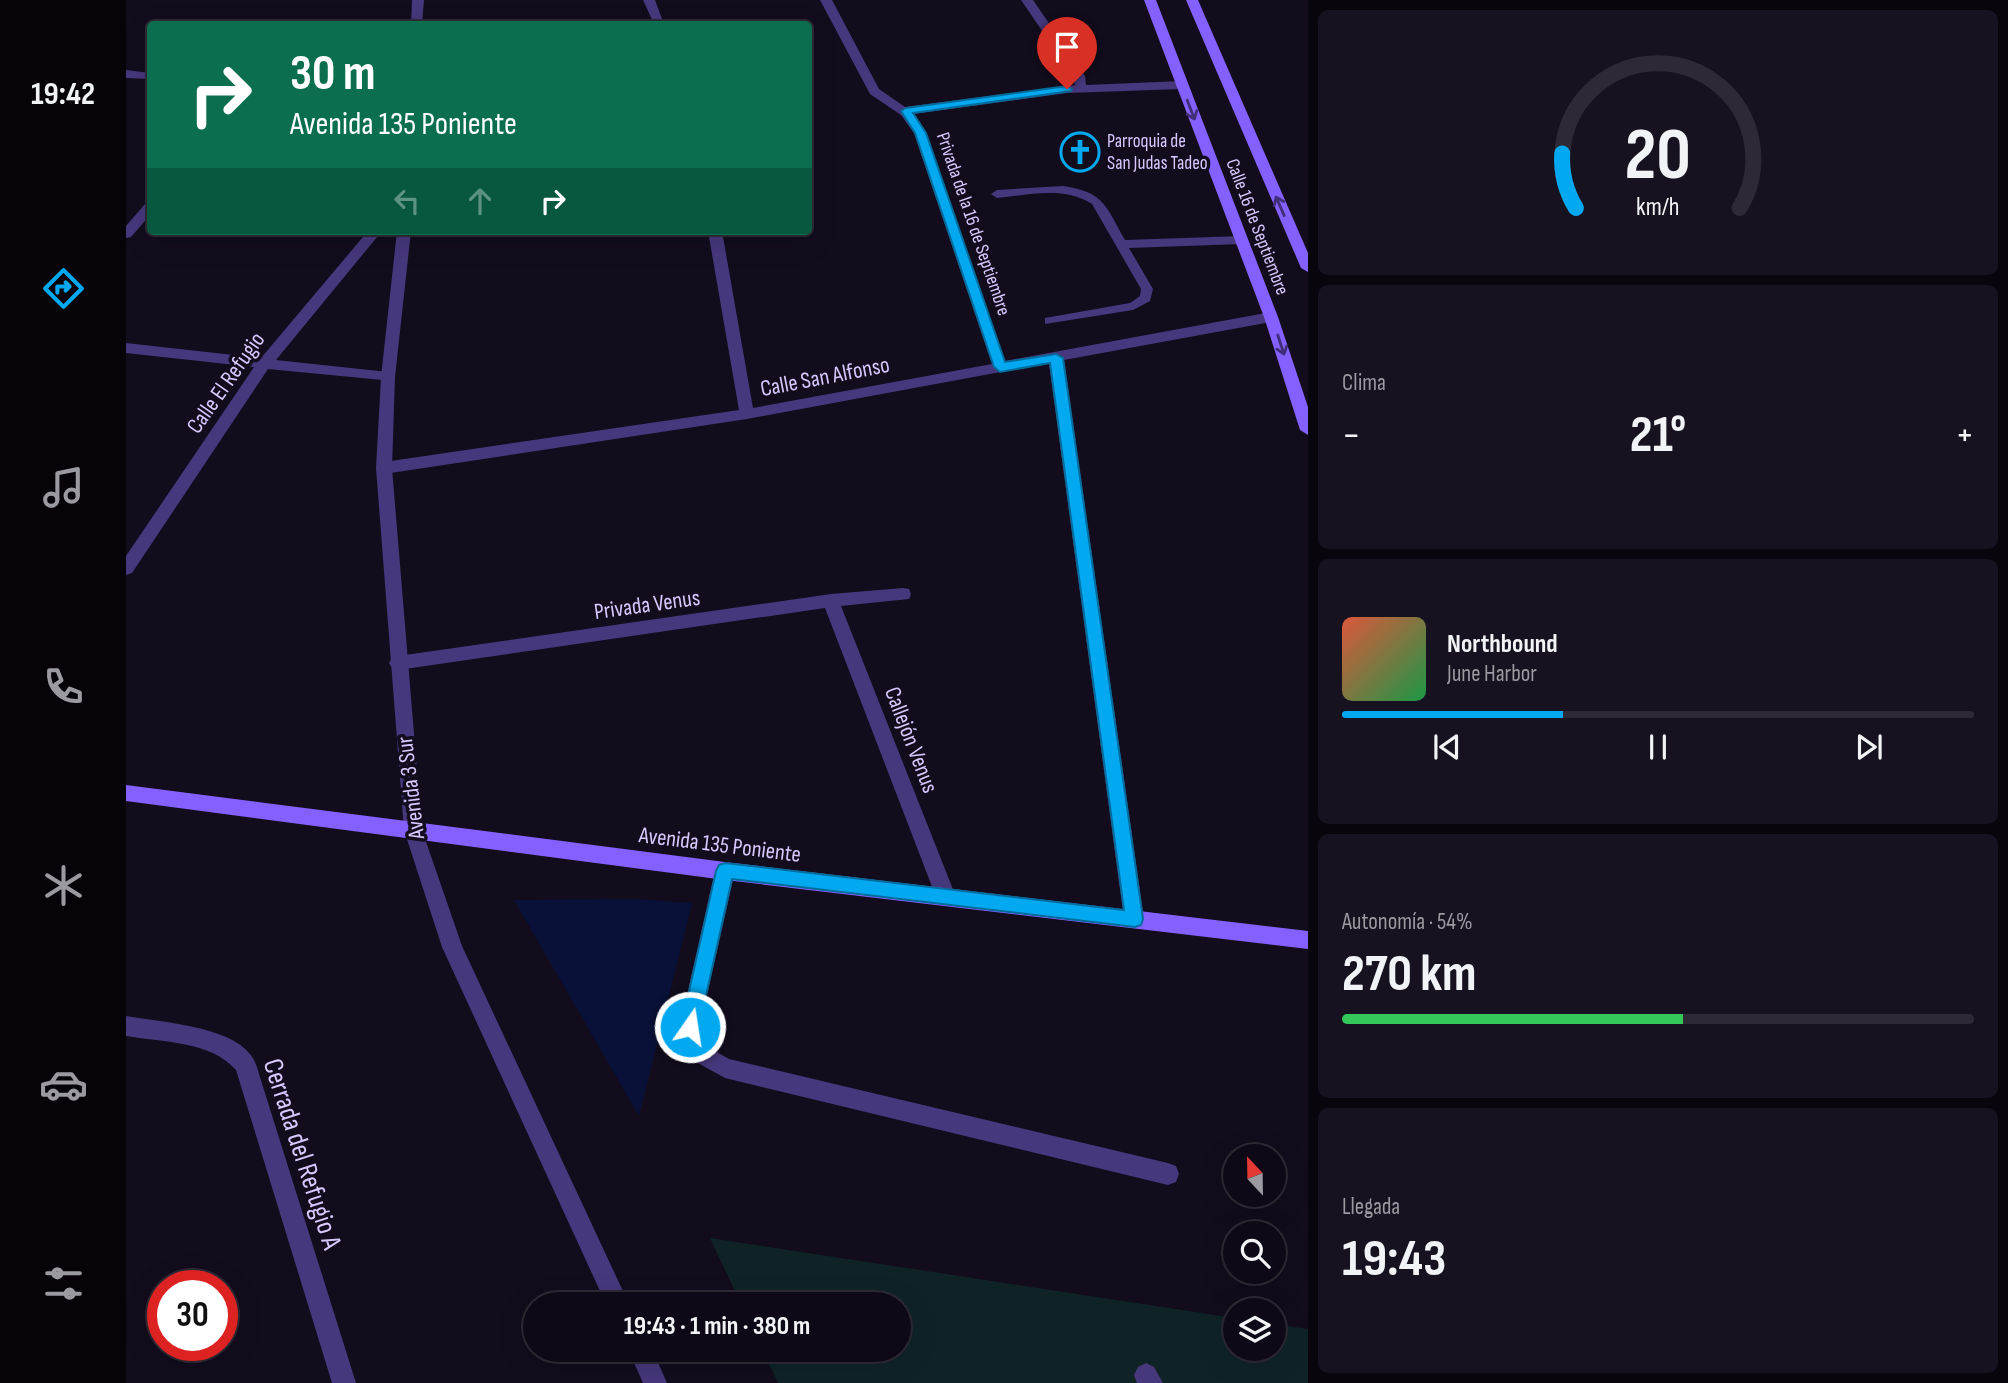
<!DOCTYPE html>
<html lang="es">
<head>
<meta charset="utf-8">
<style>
  body { margin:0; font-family:"Sofia Sans Condensed",sans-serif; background:#17121f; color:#f1f3f6; height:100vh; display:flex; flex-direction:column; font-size:26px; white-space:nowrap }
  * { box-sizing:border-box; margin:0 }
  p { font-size:23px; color:#9b9aa1 }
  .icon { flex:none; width:38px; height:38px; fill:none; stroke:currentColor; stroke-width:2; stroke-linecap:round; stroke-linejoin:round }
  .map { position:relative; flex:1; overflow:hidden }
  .side { display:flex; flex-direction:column; gap:10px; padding:10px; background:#08050c; width:700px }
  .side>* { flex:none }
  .banner { position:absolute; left:21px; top:21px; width:665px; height:214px; border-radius:7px; box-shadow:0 7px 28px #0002,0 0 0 2px #2e2a35; background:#0b6e4f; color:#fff; overflow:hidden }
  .needle { width:46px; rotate:338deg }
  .fabs { position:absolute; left:1097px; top:1144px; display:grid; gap:14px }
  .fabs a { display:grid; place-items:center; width:63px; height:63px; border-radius:50%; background:#0e0916; box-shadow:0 7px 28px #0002,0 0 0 2px #2e2a35; font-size:35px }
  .speed { position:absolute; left:21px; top:1270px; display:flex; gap:14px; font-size:35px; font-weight:700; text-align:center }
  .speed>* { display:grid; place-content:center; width:91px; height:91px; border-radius:50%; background:#0e0916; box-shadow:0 7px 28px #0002,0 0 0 2px #2e2a35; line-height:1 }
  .speed .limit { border:10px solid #d22; background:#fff; color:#111 }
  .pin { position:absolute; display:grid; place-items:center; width:60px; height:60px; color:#fff; margin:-72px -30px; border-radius:50% 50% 50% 0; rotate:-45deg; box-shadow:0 0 7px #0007 }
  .pin .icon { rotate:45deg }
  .me { position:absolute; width:77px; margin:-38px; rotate:13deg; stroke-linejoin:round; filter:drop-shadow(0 0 5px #0008) }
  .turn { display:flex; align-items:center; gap:24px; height:147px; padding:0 28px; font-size:32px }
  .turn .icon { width:91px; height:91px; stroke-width:2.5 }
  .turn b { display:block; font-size:49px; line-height:60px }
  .lanes { display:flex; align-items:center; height:66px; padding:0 28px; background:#0003; justify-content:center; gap:35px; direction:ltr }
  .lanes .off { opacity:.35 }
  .big { font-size:52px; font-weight:700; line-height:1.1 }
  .side .card { flex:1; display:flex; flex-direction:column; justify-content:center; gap:10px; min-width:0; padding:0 24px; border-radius:10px; background:#17121f }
  .side .dial { align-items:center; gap:0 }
  .dial svg { height:182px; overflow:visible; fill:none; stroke:#2e2a35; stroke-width:7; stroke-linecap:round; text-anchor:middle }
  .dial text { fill:#f1f3f6; stroke:none }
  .song { display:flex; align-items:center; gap:21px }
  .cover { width:84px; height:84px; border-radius:10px; background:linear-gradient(135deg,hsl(10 70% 55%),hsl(140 70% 35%)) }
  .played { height:7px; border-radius:4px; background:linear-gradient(90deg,#02a8f0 35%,#2e2a35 35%) }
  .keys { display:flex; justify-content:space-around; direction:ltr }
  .heat { display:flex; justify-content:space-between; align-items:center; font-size:38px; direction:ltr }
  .charge { height:10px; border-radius:5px; background:linear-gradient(90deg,#34c759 54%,#2e2a35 0) }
  .trip { position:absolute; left:397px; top:1292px; width:388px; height:70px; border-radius:35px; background:#0e0916; box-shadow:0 7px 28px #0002,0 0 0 2px #2e2a35; font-weight:700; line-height:70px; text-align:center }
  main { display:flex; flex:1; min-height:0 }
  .dock { display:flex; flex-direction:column; width:126px; justify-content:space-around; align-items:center; background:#060409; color:#9b9aa1 }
  .dock .icon { width:49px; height:49px }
  .dock .current { color:#02a8f0 }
  .dock b { font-size:32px; color:#f1f3f6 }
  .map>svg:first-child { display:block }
  .green { fill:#0f2327 }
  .water { fill:#091139 }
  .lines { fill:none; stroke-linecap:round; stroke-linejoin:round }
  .service { fill:#47377c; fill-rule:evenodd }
  .minor { fill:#47377c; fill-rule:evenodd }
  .tertiary { fill:#47377c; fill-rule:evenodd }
  .secondary { fill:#8460fe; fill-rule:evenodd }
  .oneway { stroke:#402e77 }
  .route { fill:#02a8f0; stroke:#016d9c; stroke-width:2 }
  .labels { text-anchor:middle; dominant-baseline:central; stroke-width:7; stroke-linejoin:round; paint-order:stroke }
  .far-poi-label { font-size:19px; fill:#d9c8fe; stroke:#120c1d; text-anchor:start }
  .far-street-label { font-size:19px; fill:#d9c8fe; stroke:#120c1d }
  .street-label { font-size:23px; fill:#d9c8fe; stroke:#120c1d }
  .near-street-label { font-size:28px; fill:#d9c8fe; stroke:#120c1d }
</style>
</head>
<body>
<main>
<nav class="dock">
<b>19:42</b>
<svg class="icon current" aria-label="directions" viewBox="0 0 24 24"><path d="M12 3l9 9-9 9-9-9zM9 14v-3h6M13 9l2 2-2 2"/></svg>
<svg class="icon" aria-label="music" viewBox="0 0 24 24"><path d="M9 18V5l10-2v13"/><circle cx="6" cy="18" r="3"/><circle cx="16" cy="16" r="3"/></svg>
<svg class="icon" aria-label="phone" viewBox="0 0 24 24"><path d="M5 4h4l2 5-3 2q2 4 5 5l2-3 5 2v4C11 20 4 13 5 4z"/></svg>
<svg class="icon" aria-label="climate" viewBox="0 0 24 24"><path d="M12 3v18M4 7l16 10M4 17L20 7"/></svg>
<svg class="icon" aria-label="car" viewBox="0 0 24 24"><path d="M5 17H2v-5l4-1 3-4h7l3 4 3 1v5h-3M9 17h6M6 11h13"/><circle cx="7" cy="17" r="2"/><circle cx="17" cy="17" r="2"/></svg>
<svg class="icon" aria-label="filters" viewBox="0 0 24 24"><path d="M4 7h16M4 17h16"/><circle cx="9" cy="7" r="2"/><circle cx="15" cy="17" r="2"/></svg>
</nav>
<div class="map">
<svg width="1182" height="1383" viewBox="0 0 1182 1383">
  <rect width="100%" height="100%" fill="#120c1d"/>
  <path class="green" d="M584 1238 1109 1318 1110 1349H1148V1324L1182 1329V1383H652L636 1349H774V1304H615Z"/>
  <path class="water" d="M508 899 566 903 513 1116 388 900Z"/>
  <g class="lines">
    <path class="service" d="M937 186C979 192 980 207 999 240L1116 236 1122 240 1116 244 1003 248 1027 289 1024 301 1007 310 919 324V318L1004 303 1014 296 1015 289 966 204C938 186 903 195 871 198L865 194 871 190Z"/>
    <g class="minor">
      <path d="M517 0H529L538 24H528Z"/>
      <path d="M694 0H706L753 89 779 107 949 85 947 76 895 0H907L959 76 960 85 1056 81 1062 85 1056 89 941 93 787 114 800 133 879 361 1145 312 1152 317 1145 322 938 360 1018 919 1015 925 1008 928 1001 925 998 919 923 363 621 419 258 474 250 468 258 462 613 410 582 231H596L627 408 866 364 788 133 775 115 744 94Z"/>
      <path d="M0 70 24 73V79L0 78Z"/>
      <path d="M24 203V215L5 237 0 238V226L19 204Z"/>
      <path d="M242 231H256L150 360 262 372 269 377 267 381 142 369 6 573 0 575V556L128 367 0 353V343L135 358Z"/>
      <path d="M777 588 783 589 785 594 783 599 715 606 830 897 827 903 820 906 813 903 810 897 699 608 272 670 266 668 263 663 266 658 272 656 705 594Z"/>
      <path d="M599 862 606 865 609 871 574 1026 584 1048 603 1059 1042 1163 1050 1166 1053 1174 1050 1182 1042 1185 599 1078 570 1062 554 1026 589 871 592 865Z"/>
      <path d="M0 1016C34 1022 102 1026 124 1054 129 1060 131 1067 133 1074L230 1383H206L110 1070C85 1041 35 1042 0 1036Z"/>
      <path d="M1020 1363 1028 1367 1037 1383H1011L1008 1375 1012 1367Z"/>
    </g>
    <g class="tertiary">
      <path d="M286 0H298L296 24H285Z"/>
      <path d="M271 231H285L269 377 266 468 296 830 336 946 503 1304H480L316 947 278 830 250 468 255 377Z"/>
      <path d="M502 1349H526L541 1383H517Z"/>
    </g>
    <g class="secondary">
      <path d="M1018 0H1030L1152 317 1182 407V435L1174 430 1138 317Z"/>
      <path d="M1060 0H1072L1182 253V272L1175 268Z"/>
      <path d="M0 785 599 862 1182 931V949L599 880 0 801Z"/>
    </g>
  </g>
  <defs><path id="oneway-shaft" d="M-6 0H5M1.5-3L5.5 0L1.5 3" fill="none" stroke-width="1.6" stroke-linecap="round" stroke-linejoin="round" transform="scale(1.75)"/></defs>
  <g class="oneway">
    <use href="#oneway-shaft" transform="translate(1065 110) rotate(69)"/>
    <use href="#oneway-shaft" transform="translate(1154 206) rotate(-114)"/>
    <use href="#oneway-shaft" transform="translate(1155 345) rotate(72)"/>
  </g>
  <path class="route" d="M941 86 946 89 945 91 787 113 800 133 879 362 930 354 937 358 1017 919 1015 925 1009 927 606 879 573 1027 571 1033 564 1036 557 1033 555 1027 590 871 593 865 599 863 998 910 924 363 874 372 868 367 789 133 775 111 780 108Z"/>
  <defs>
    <g id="church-ring" transform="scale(2.0125)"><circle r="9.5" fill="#120c1d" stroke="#02a8f0" stroke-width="1.5"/><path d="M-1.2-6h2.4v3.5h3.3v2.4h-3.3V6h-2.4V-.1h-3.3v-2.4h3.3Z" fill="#02a8f0"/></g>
  </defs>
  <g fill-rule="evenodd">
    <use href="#church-ring" x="954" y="152"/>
  </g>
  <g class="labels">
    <g class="far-poi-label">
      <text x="981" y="141">Parroquia de<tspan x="981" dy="22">San Judas Tadeo</tspan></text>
    </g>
    <g class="far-street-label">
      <text transform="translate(847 224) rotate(71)">Privada de la 16 de Septiembre</text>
      <text transform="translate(1131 227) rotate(69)">Calle 16 de Septiembre</text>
    </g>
    <g class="street-label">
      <text transform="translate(699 377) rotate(-11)">Calle San Alfonso</text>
      <text transform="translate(100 383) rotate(-55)">Calle El Refugio</text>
      <text transform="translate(521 605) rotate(-8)">Privada Venus</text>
      <text transform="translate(785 740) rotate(69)">Callejón Venus</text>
      <text transform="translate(285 788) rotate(-97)">Avenida 3 Sur</text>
      <text transform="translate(594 845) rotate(7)">Avenida 135 Poniente</text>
    </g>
    <g class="near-street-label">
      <text transform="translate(176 1154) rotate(72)">Cerrada del Refugio A</text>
    </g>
  </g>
</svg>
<div class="fabs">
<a><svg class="needle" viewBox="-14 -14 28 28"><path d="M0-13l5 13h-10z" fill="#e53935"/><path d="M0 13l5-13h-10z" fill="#9b9aa1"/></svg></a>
<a><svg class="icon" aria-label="search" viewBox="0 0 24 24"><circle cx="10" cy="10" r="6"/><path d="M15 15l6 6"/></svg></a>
<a><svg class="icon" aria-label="layers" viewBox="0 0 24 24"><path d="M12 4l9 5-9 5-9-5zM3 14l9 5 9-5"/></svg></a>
</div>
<div class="speed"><div class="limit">30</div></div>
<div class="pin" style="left:941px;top:89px;background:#d93025"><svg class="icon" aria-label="arrive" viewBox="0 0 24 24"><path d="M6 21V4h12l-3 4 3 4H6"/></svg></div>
<svg class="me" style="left:564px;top:1027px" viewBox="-20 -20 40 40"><circle r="17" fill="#02a8f0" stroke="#fff" stroke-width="3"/><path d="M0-11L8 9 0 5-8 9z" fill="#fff"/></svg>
<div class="trip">19:43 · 1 min · 380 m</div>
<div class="banner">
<div class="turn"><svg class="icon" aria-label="right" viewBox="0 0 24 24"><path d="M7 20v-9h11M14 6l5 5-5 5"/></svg><div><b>30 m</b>Avenida 135 Poniente</div></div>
<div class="lanes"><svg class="icon off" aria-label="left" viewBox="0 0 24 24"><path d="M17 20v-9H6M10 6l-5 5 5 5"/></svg><svg class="icon off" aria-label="ahead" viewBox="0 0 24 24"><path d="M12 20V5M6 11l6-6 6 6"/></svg><svg class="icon" aria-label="right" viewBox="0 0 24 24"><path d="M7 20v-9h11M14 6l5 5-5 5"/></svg></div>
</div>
</div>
<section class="side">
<div class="card dial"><svg viewBox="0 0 100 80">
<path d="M14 69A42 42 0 1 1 86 69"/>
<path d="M14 69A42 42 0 0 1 8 45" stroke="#02a8f0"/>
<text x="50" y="56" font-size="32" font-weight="700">20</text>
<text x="50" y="72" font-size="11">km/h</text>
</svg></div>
<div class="card"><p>Clima</p>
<div class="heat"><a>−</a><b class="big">21°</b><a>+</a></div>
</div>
<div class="card">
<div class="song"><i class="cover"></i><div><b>Northbound</b><p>June Harbor</p></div></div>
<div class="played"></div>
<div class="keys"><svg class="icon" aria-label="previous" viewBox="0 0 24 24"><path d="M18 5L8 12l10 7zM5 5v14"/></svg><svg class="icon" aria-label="pause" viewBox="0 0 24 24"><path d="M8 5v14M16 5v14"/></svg><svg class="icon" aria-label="next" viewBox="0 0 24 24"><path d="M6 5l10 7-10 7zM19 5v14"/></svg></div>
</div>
<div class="card"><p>Autonomía · 54%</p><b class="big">270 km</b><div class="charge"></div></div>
<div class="card"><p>Llegada</p><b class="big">19:43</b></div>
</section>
</main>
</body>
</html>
